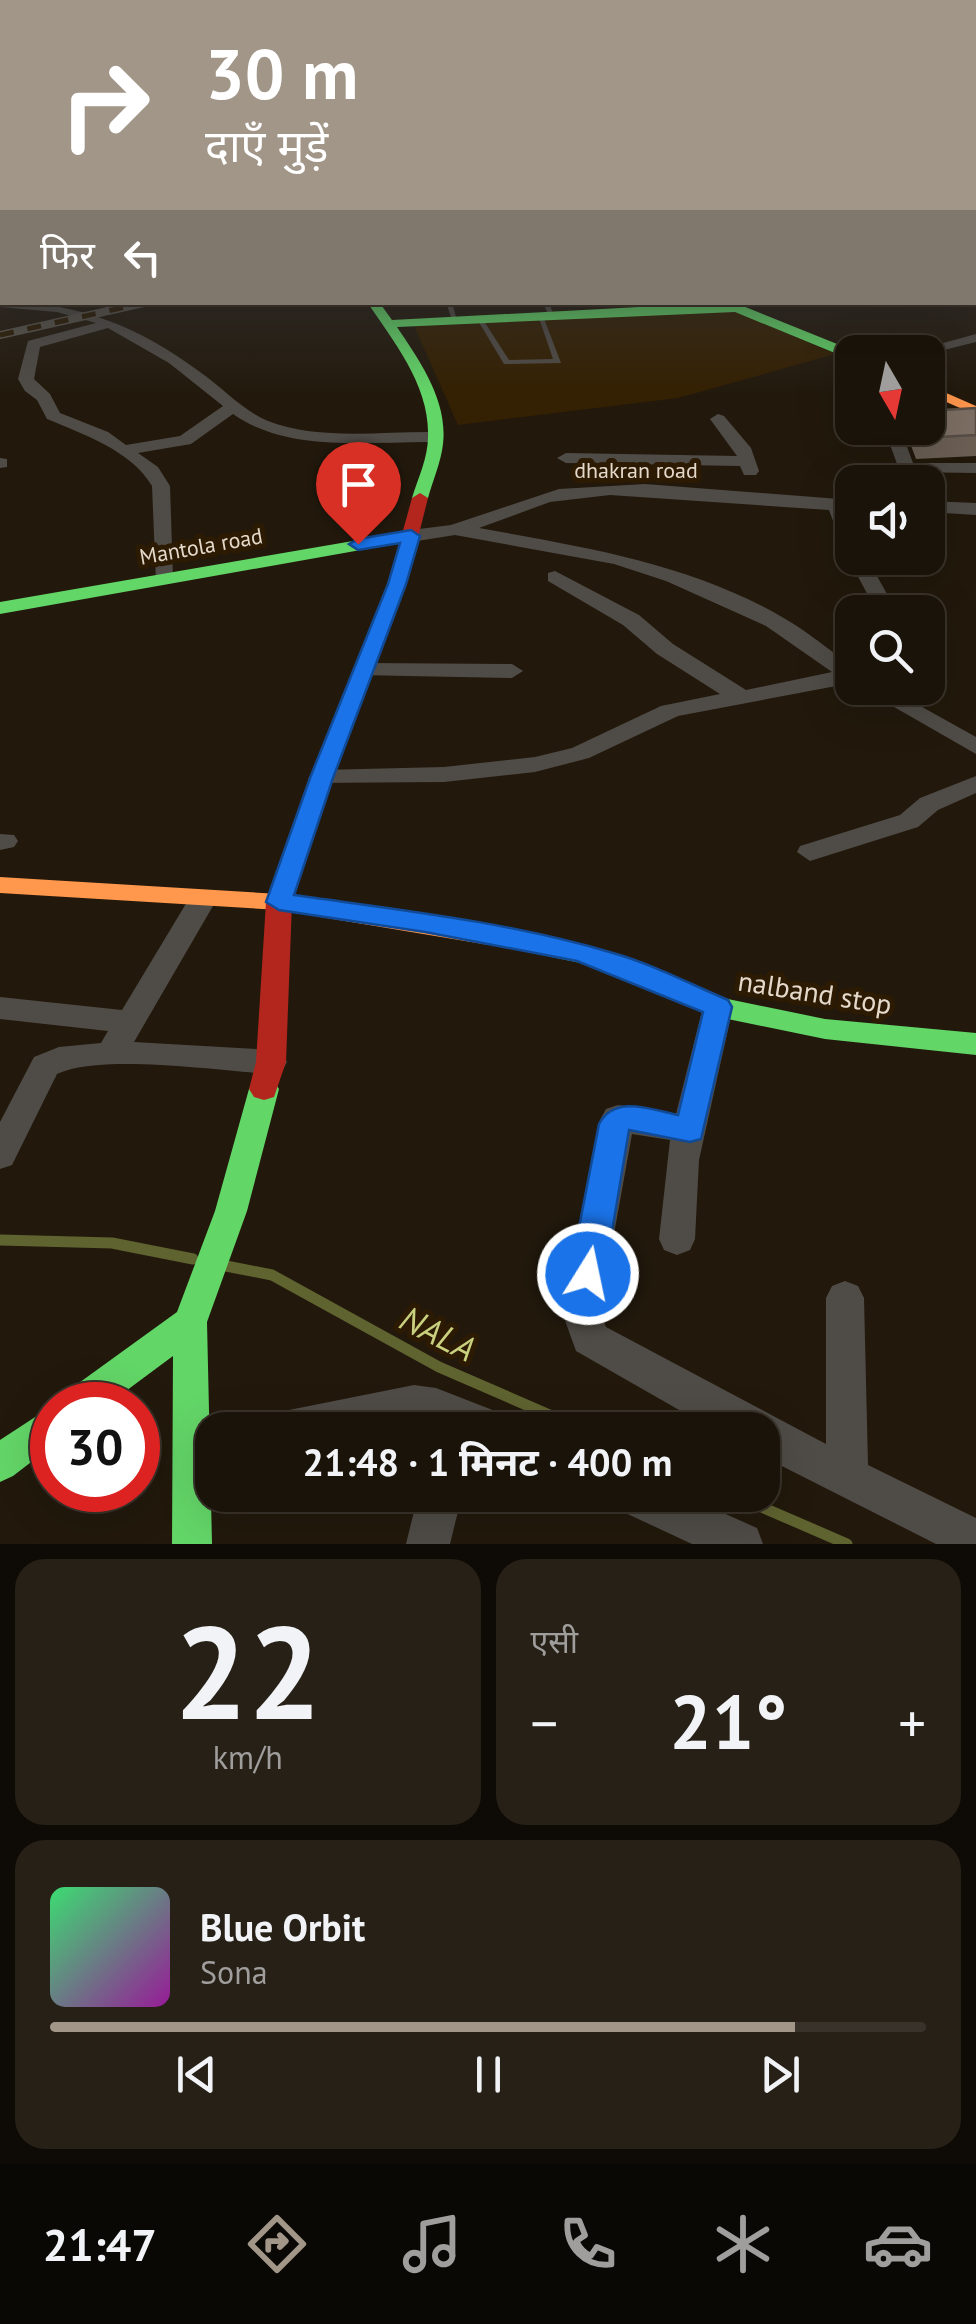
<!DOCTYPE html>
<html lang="hi">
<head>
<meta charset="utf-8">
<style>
  body { margin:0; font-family:"PT Sans","Noto Sans Devanagari",sans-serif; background:#272017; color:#f1f3f6; height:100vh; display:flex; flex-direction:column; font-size:38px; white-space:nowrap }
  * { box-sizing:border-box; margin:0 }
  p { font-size:32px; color:#9f9e9c }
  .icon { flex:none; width:55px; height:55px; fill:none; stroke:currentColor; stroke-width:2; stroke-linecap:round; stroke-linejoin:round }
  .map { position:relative; height:1544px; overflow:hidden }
  .panel { display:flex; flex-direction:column; gap:15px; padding:15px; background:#0e0a05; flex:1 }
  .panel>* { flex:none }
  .hud { position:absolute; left:0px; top:0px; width:978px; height:305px; box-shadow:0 10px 40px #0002,0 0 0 2px #38322a; background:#a19688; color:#fff; overflow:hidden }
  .needle { width:65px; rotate:171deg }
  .tools { position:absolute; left:835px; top:335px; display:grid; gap:20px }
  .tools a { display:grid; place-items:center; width:110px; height:110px; border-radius:20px; background:#1a1309; box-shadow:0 10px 40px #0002,0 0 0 2px #38322a; font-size:50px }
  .speed { position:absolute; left:30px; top:1382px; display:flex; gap:20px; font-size:50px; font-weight:700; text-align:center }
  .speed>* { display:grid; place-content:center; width:130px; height:130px; border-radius:50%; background:#1a1309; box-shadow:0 10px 40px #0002,0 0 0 2px #38322a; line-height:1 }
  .speed .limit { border:15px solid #d22; background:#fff; color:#111 }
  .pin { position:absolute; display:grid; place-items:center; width:85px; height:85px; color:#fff; margin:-102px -42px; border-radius:50% 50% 50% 0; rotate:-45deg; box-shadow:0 0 10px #0007 }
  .pin .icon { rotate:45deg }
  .me { position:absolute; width:110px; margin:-55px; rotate:10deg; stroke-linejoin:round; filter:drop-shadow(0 0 8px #0008) }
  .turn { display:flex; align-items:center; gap:35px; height:210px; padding:0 40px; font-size:45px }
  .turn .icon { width:130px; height:130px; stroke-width:2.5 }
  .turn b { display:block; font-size:70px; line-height:85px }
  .then { display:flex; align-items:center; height:95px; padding:0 40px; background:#0003; gap:20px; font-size:38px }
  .big { font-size:75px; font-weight:700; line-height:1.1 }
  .panel .tile { flex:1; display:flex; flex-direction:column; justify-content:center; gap:15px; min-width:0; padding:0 35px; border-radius:30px; background:#272017 }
  .panel .dial { align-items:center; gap:0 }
  .dial b { font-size:130px; line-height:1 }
  .song { display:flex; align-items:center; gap:30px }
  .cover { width:120px; height:120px; border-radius:15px; background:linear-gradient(135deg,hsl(140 70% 55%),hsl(300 70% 35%)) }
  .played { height:10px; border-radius:5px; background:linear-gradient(90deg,#a19688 85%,#38322a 85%) }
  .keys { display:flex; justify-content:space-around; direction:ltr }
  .heat { display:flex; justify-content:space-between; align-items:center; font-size:55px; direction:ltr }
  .panel .tiles { flex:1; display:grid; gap:15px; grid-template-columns:1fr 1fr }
  .tile:last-child { grid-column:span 2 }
  .trip { position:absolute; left:195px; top:1412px; width:585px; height:100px; border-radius:30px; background:#1a1309; box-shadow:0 10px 40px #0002,0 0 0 2px #38322a; font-weight:700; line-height:100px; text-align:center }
  .tabs { display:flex; height:160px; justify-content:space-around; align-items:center; background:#0a0804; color:#9f9e9c }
  .tabs .icon { width:70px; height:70px }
  .tabs .current { color:#a19688 }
  .tabs b { font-size:45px; color:#f1f3f6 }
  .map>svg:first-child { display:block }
  .built { fill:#342002 }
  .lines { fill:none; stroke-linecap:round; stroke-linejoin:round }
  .stream { stroke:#5f6330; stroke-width:11 }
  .lane { fill:#4f4b46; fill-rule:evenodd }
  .street { fill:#4f4b46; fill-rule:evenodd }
  .fast { fill:#63d668; fill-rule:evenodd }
  .slow { fill:#ff974d; fill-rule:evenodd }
  .jam { fill:#b3261e; fill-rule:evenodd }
  .rail-casing { stroke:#59544c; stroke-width:8 }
  .rail { stroke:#2c1b02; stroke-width:5; stroke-dasharray:14; stroke-linecap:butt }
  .wall { fill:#6b5f54 }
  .building { fill:#7c6e62; stroke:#574d45; stroke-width:2.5 }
  .route { fill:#1a73e8; stroke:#114b97; stroke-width:2.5 }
  .labels { text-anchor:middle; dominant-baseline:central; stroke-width:10; stroke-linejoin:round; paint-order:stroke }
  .far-street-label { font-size:22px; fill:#e5d9cb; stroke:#2c1b02 }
  .street-label { font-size:28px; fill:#e5d9cb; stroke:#2c1b02 }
  .near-water-label { font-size:35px; font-style:italic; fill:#c9d17f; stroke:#2c1b02 }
</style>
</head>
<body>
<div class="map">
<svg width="976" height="1544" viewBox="0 0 976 1544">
  <rect width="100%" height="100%" fill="#22190c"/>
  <path class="built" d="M734 310 835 354 678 398 458 425 412 321Z"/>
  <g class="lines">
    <g class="stream">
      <path d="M0 1240 112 1243 193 1259"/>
      <path d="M226 1266 272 1275 439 1367 584 1430"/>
      <path d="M734 1495 847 1544"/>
    </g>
    <g class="lane">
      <path d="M446 302H452L457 321 452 320Z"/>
      <path d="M542 302H549L554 317H550Z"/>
      <path d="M538 315 543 316 561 363 504 364 477 319 482 318 509 360 553 359Z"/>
    </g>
    <g class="street">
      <path d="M976 218V228H975V218Z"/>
      <rect x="0" y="232" width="2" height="6"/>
      <rect x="975" y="245" width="1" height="8"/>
      <path d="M2 279V287L0 288V280Z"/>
      <path d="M0 299 2 302C79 302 139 327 200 372 223 388 242 410 268 421 319 441 383 431 436 432L444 437 436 442C370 441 290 454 233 414L191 444 138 453 158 467 170 486 173 578 170 582H156L152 486C132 451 83 434 47 419L37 400 25 391 18 379 28 341 96 323 57 312 0 307ZM108 328 169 363 223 406 180 436 126 445 108 432 60 413 50 394 34 379 40 347Z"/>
      <path d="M976 334V342L928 354 910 352Z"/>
      <path d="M718 414 724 416 751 448 759 471 756 475H744L740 466 566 463 557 458 566 453 737 456 710 419Z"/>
      <path d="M884 428H900L913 463H976V473L900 472Z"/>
      <path d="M0 458 7 459V467L0 468Z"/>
      <path d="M645 484 852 500V510H847L852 523V551L842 545 829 510 610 495 550 502 479 528C583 547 689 563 782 617 807 631 829 650 852 666V683L678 716 589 758 535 772 444 782 312 783 308 778 321 770 444 767 535 757 572 748 661 706 720 694 657 654 623 625 548 581V573L555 571 639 615 673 644 746 690 832 672 766 626 666 581 614 564 455 535 411 542 401 536 411 530 451 525 559 489Z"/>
      <path d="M928 501 976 503V515L928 512Z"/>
      <path d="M851 554 852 558H867L897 612H877L848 558Z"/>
      <path d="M366 663 512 664 523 671 512 678 358 675 355 670Z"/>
      <path d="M861 688H888L976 737V754Z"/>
      <path d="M976 776V793L938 810 918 827 810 861 797 852 800 846 900 815 920 798Z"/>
      <path d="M0 834 14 835 18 841 14 847 0 850Z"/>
      <path d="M203 890 213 892 217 899 134 1042 271 1050 282 1053 287 1062 282 1071 271 1074C220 1071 101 1053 57 1074L12 1165 0 1169V1122L34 1057 59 1047 101 1043 108 1031 0 1019V997L122 1010 193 892Z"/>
      <path d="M718 996 729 999 733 1007 699 1160 695 1239 690 1250 677 1255 664 1250 659 1239 670 1140 632 1134 600 1312 606 1327 826 1444V1298L832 1286 845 1281 858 1286 864 1298 868 1465 976 1518V1544H936L762 1456V1430H714L576 1351 562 1312 601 1118 606 1109 618 1105 676 1114 703 1007 707 999Z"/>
      <path d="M414 1385 436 1388 508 1416 514 1430H442L414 1425 387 1430H268L274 1416 289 1410Z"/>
      <path d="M418 1495H462L450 1544H406Z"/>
      <path d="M612 1495H683L757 1528 763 1544H692L619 1510Z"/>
    </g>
    <g class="fast">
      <rect x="975" y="182" width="1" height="6"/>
      <path d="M367 302H379L392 320 733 302 857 352H852V359L847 358 735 312 397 327C420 361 448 401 443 444 441 462 433 480 428 498L420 503 412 498C418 478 428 458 428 437 430 386 394 342 367 302Z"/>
      <path d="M411 531 420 536 417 540 0 614V602Z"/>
      <path d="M489 927 605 950 723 998 825 1019 976 1033V1055L825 1039 718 1017 590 965 480 942 476 936 480 930Z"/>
      <path d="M264 1078 274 1081 279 1089 247 1211 207 1322 212 1544H172L173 1356 107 1405H60L65 1393 177 1312 215 1211 249 1089 254 1081Z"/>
      <path d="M52 1406V1446L13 1476 0 1482V1440Z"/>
    </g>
    <g class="slow">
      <path d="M928 385 976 406V415L928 394Z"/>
      <path d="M0 877 279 894 489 927 498 930 502 936 498 942 489 945 279 910 0 893Z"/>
    </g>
    <path class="jam" d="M420 493 428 498 406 585 332 778 292 902 286 1062 274 1097 264 1100 254 1097 249 1089 256 1062 266 902 310 778 388 585 412 498Z"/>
    <g class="rail-casing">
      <path id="rail" d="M0 335 148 302"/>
    </g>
    <use href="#rail" class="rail"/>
  </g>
  <path class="wall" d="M976 408V456L916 459 906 432 907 428H928Z"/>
  <path class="building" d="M976 408V435L920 438 916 428H928V411Z"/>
  <linearGradient id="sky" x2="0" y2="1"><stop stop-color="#130e07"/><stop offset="0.45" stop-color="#3e3e40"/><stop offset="1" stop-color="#3e3e40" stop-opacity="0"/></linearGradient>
  <rect width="976" height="395" fill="url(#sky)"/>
  <path class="route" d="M411 530 420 536 406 584 333 778 294 895C400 910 510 922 613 953 652 964 690 984 728 1000L732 1007 701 1139 690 1142 629 1130 605 1274 600 1285 588 1290 575 1285 570 1274 599 1124C615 1094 652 1110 678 1115L703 1012 577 961 425 932 279 910 266 902 310 778 388 584 400 543 358 550 349 544 358 539Z"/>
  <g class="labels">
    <g class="far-street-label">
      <text x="636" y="470">dhakran road</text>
      <text transform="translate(201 546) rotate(-10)">Mantola road</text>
    </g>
    <g class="street-label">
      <text transform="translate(815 992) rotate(9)">nalband stop</text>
    </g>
    <g class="near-water-label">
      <text transform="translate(438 1333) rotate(27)">NALA</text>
    </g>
  </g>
</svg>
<div class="tools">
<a><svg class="needle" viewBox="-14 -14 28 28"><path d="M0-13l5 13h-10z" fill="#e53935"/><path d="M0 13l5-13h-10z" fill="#9f9e9c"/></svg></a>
<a><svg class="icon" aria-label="sound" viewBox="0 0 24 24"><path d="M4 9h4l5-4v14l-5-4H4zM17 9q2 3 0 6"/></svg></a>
<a><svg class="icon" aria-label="search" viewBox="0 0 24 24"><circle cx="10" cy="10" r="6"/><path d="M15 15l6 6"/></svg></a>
</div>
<div class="speed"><div class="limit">30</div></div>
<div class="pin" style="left:358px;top:544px;background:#d93025"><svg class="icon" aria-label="arrive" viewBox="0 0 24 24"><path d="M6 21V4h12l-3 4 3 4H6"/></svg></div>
<svg class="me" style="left:588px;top:1274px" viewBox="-20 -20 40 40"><circle r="17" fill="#1a73e8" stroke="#fff" stroke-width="3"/><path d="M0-11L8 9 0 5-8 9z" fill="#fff"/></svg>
<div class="trip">21:48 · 1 मिनट · 400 m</div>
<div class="hud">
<div class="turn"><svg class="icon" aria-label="right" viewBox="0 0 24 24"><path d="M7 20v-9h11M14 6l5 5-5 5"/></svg><div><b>30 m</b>दाएँ मुड़ें</div></div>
<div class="then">फिर<svg class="icon" aria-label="left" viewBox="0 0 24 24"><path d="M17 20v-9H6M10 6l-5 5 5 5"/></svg></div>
</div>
</div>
<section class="panel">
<div class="tiles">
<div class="tile dial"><b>22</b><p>km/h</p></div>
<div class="tile"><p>एसी</p>
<div class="heat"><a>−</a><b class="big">21°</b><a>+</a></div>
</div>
<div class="tile">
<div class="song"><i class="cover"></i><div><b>Blue Orbit</b><p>Sona</p></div></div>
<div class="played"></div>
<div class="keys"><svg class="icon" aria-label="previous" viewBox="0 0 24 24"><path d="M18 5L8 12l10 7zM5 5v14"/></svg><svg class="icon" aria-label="pause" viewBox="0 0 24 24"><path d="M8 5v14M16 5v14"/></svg><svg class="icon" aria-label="next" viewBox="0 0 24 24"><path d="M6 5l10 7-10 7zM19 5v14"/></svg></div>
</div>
</div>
</section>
<nav class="tabs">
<b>21:47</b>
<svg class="icon current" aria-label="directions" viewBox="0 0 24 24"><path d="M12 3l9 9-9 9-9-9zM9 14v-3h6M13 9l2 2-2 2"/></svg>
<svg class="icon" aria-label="music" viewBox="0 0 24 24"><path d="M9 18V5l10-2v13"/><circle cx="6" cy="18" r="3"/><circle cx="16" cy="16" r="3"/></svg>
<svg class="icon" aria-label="phone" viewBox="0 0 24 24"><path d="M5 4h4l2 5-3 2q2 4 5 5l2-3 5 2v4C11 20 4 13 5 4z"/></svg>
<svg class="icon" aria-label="climate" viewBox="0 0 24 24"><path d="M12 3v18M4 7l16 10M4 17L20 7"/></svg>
<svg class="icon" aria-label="car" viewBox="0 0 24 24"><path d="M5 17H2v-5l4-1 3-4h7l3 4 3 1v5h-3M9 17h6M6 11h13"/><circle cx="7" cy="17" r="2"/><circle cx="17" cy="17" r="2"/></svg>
</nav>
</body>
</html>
